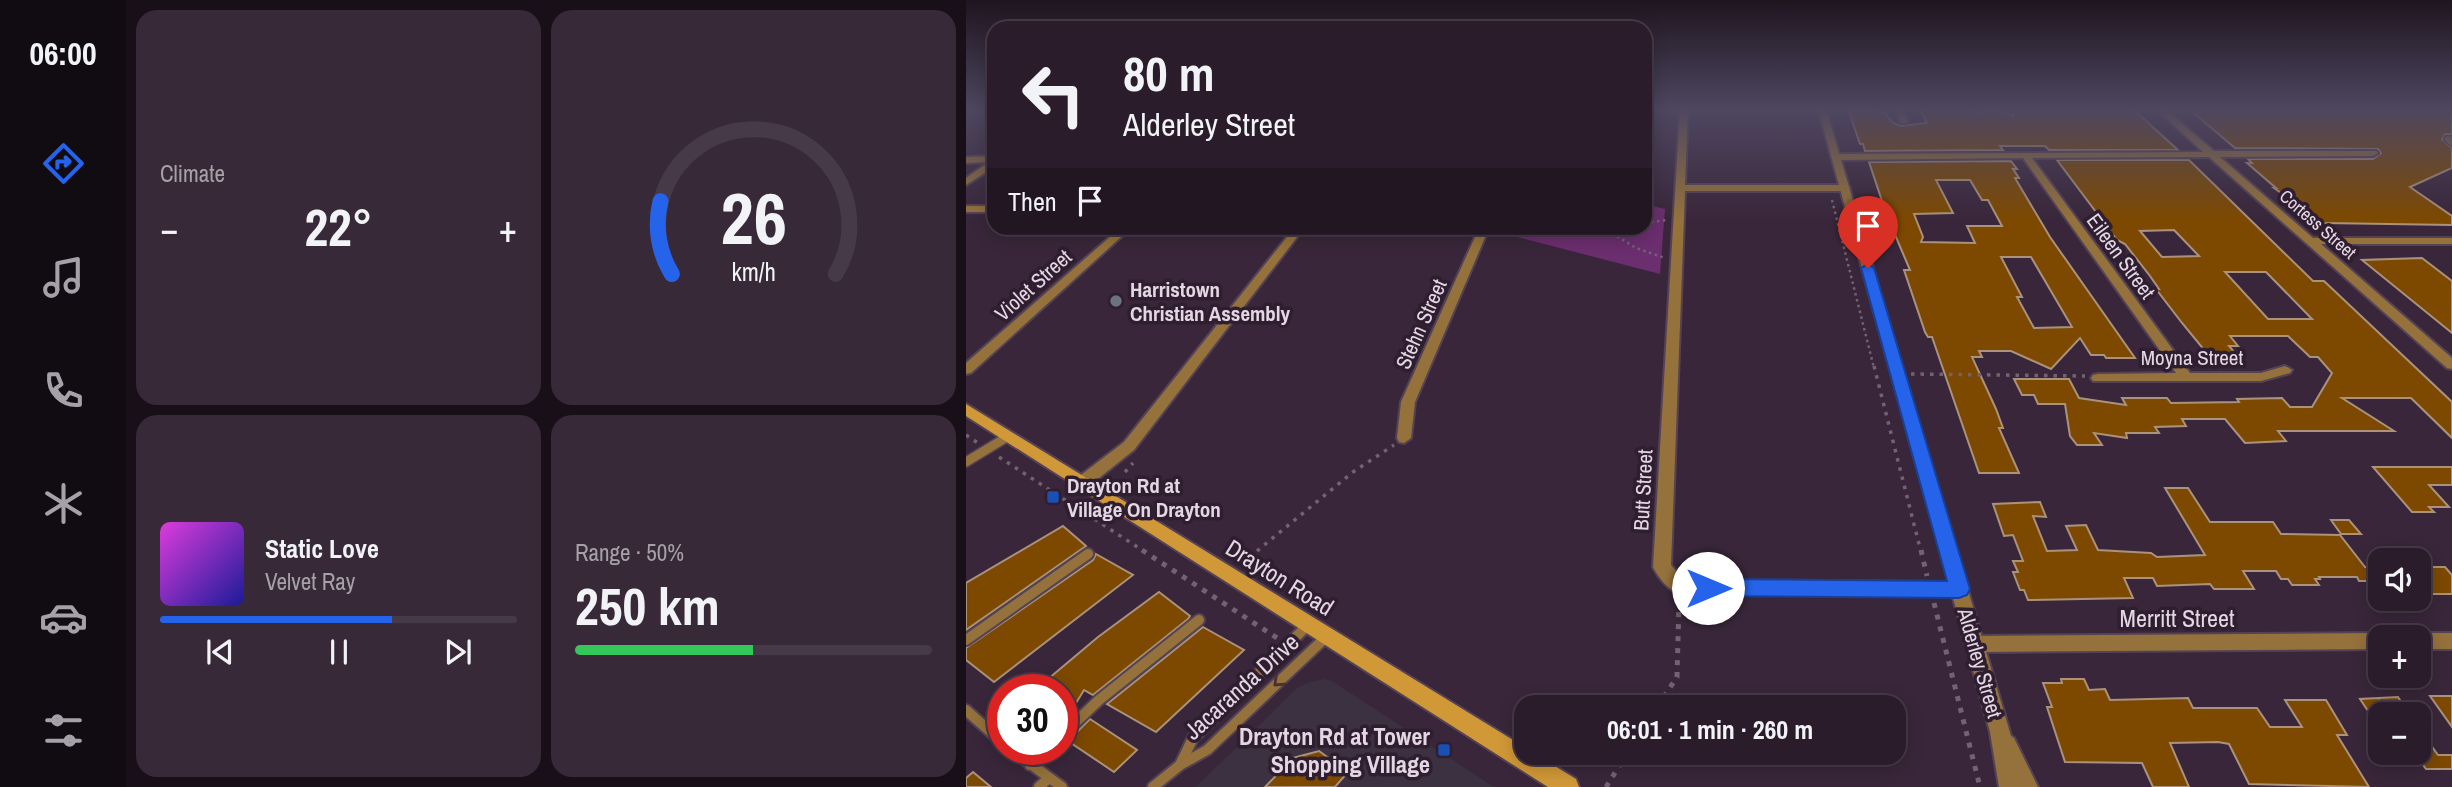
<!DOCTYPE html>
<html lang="en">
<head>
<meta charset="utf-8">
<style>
  body { margin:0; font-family:"Archivo Narrow",sans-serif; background:#372938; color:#f1f3f6; height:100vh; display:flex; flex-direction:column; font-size:26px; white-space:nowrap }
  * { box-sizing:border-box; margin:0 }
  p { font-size:23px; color:#a6a1a9 }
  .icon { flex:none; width:38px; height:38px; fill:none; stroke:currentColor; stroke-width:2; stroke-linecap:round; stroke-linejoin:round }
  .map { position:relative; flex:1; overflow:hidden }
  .drawer { display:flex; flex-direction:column; gap:10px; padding:10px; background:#180f18; width:840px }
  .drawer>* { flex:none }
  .banner { position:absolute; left:21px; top:21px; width:665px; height:214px; border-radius:21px; box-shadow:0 4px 18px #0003,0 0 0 2px #473a48; background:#2b1c2c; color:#f1f3f6; overflow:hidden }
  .tools { position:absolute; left:1402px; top:548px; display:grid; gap:14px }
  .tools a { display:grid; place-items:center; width:63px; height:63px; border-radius:14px; background:#2b1c2c; box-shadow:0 4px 18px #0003,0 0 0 2px #473a48; font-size:35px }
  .speed { position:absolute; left:21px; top:674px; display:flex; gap:14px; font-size:35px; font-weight:700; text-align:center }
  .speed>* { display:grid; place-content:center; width:91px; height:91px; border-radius:50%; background:#2b1c2c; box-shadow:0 4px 18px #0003,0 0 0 2px #473a48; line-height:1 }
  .speed .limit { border:10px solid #d22; background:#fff; color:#111 }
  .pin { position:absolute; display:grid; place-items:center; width:60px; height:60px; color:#fff; margin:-72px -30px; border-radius:50% 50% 50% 0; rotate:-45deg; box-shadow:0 0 7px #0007 }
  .pin .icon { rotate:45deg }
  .me { position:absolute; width:77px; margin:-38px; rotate:90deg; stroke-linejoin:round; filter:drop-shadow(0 0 5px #0008) }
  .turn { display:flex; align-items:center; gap:24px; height:147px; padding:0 21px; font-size:32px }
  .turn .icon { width:91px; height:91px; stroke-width:2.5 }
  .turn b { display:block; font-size:49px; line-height:60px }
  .then { display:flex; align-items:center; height:66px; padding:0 21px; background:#0003; gap:14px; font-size:26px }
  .big { font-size:52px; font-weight:800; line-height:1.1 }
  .drawer .tile { flex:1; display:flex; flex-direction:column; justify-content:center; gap:10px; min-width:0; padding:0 24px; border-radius:21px; background:#372938 }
  .drawer .dial { align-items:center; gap:0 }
  .dial svg { height:182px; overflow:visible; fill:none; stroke:#473a48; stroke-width:7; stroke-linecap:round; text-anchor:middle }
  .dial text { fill:#f1f3f6; stroke:none }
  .song { display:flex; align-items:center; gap:21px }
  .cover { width:84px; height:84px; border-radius:10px; background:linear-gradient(135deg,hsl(300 70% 55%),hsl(240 70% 35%)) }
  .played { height:7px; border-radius:4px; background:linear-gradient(90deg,#2563eb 65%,#473a48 65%) }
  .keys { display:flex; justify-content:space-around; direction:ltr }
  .heat { display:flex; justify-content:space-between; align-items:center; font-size:38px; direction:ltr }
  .charge { height:10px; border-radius:5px; background:linear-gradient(90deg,#34c759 50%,#473a48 0) }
  .drawer .tiles { flex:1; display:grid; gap:10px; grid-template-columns:repeat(2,1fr) }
  .trip { position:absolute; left:548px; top:695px; width:392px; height:70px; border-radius:21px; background:#2b1c2c; box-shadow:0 4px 18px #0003,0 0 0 2px #473a48; font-weight:800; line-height:70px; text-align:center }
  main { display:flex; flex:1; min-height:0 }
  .tabs { display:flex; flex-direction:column; width:126px; justify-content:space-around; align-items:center; background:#110b12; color:#a6a1a9 }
  .tabs .icon { width:49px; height:49px }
  .tabs .current { color:#2563eb }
  .tabs b { font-size:32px; color:#f1f3f6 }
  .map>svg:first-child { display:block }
  .commercial { fill:#3c3140 }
  .green { fill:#6b2e6f }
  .building { fill:#7d4900; stroke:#aa927b; stroke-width:2; fill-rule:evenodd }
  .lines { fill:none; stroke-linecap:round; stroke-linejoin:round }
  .service-far2-casing { stroke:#544255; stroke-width:8 }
  .service-far1-casing { stroke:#544255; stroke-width:12 }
  .service-casing { stroke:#544255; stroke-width:14 }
  .minor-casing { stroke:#544255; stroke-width:4 }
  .tertiary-casing { stroke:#544255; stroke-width:4 }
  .secondary-casing { stroke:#544255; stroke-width:4 }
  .path-far2 { stroke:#736274; stroke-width:2.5; stroke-dasharray:2.5 3.5; stroke-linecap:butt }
  .path-far1 { stroke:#736274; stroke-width:3.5; stroke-dasharray:3.5 6; stroke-linecap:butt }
  .path { stroke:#736274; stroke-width:5; stroke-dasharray:5 7; stroke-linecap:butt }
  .service-far2 { stroke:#95723b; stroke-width:5 }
  .service-far1 { stroke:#95723b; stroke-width:9 }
  .service { stroke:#95723b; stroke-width:10 }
  .minor { fill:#95723b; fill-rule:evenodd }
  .tertiary { fill:#95723b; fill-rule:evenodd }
  .secondary { fill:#d09837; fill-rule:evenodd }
  .oneway { stroke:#483233 }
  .route { fill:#2563eb; stroke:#184099; stroke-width:2 }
  .worship-dot { fill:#6b7280; stroke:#2f1d30; stroke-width:2.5 }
  .transit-dot { fill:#1a4fb4; stroke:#2f1d30; stroke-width:2.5 }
  .labels { text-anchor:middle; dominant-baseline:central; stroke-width:7; stroke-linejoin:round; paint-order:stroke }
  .far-street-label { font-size:18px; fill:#e4d7e4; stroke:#2f1d30 }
  .street-label { font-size:21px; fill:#e4d7e4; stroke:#2f1d30 }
  .poi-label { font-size:21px; font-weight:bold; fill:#e4d7e4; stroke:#2f1d30; text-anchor:start }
  .near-street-label { font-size:24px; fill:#e4d7e4; stroke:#2f1d30 }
  .near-poi-label { font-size:24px; font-weight:bold; fill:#e4d7e4; stroke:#2f1d30; text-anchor:end }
</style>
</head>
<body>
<main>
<nav class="tabs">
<b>06:00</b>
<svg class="icon current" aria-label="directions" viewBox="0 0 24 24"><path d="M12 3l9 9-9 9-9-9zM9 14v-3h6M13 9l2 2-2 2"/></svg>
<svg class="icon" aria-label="music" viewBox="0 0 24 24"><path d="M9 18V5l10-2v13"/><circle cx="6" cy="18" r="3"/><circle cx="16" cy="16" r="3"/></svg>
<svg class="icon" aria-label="phone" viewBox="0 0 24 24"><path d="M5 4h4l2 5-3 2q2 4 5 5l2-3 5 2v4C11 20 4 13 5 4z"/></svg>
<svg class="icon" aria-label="climate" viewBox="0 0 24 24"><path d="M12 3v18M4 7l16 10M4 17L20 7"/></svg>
<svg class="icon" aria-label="car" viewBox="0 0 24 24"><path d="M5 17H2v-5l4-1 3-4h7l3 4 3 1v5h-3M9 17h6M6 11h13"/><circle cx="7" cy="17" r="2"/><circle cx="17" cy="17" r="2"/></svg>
<svg class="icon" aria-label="filters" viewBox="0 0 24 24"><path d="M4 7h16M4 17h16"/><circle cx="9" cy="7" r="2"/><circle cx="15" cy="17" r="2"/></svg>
</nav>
<section class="drawer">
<div class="tiles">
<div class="tile"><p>Climate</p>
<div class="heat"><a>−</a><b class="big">22°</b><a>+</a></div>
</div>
<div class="tile dial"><svg viewBox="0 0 100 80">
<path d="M14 69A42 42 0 1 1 86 69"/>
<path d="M14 69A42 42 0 0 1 9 37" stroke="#2563eb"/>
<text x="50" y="56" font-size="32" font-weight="700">26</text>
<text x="50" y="72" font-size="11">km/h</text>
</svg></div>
<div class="tile">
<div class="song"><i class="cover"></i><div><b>Static Love</b><p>Velvet Ray</p></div></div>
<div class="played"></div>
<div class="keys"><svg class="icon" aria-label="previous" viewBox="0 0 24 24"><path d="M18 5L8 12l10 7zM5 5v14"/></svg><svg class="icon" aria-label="pause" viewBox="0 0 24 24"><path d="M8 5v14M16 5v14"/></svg><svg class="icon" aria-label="next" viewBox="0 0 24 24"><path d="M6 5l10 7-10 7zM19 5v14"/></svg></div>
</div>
<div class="tile"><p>Range · 50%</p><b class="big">250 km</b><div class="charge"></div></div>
</div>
</section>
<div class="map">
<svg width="1486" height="787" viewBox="0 0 1486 787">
  <rect width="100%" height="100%" fill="#39263a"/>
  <path class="commercial" d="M358 679 366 681 528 787H230L331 688 341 683Z"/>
  <path class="green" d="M679 204 699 209 694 274 532 232 534 228H679Z"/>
  <g class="building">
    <path d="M882 109 919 113 927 123 935 126 961 123 954 109H1008L1012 114 1029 110 1047 116V109H1167L1212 150H1083L1079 146H1034L1037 150 899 151 897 144H894Z"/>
    <path d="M1223 109H1486V134H1479L1476 139 1486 148V168L1444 187 1486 216V225L1358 223 1308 188H1310L1281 163H1286L1282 159H1407L1415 153 1412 149 1269 148Z"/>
    <path d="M1091 160H1223L1347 281H1358L1486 402V438L1445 398H1376L1428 431H1312L1320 441 1279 443 1259 419H1216L1220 426 1189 427 1193 433H1160L1161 438 1128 433 1136 445H1111L1104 436 1099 404H1072L1068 395H1056L1048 379H1103L1113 398 1160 405 1156 398H1201L1205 403 1273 402 1271 399 1316 398 1324 407H1346L1366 373 1352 357H1344L1322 336H1264L1272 346H1263L1276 361 1252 362 1244 351H1239L1216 323 1190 289H1193L1184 276 1159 244 1151 240ZM1208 230 1233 256 1196 257 1174 231ZM1259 272H1300L1346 319H1302Z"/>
    <path d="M1045 161 1051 169H1047L1053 178H1049L1084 237 1169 358H1140L1138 355H1125L1114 338 1085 369 1045 351H1013L1016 357H1006L1030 409 1037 428H1033L1053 473H1013L966 337H962L959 332 938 270H944L921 216 903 162ZM970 180H1004L1016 200H1022L1036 226H1001L1009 243 955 242 957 237 948 214 987 213ZM1035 257H1065L1106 327 1068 328 1051 297H1056Z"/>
    <path d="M1456 258 1486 281V333L1396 260Z"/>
    <path d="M1407 467H1486V485H1463L1483 507H1463L1468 512H1446Z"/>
    <path d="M1199 488H1222L1244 522H1307L1315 534 1374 535 1399 567H1414V581H1393L1391 577H1353L1354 579H1349L1353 585H1326L1322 579H1315L1310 571H1277L1288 589H1248L1244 584 1191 586 1187 578H1158L1167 598 1062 600 1058 590H1054L1047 572H1052L1047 561H1057L1047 535 1038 536 1027 504 1074 502 1080 517 1067 516 1081 551 1111 550 1100 526 1120 525 1132 550 1185 553 1191 557 1239 555Z"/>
    <path d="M1365 520H1383L1395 534H1375Z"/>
    <path d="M97 526 120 546 0 630V583Z"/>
    <path d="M130 554 167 575 28 682 0 660V648L127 560Z"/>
    <path d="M1452 567H1479L1486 575V594H1461L1452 591Z"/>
    <path d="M193 592 224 616 222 619 127 695 118 690 107 708 111 710 96 724V690H69L132 637Z"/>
    <path d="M237 627 278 650 190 732 141 704Z"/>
    <path d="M1095 679H1118L1123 690 1139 689 1144 700 1222 698 1227 708H1291L1304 727H1336L1319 700H1360L1381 735H1371L1403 787 1283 784 1263 744 1252 742 1204 743 1223 787H1187L1176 763 1099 762 1081 707H1086L1077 683H1096Z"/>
    <path d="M1464 696H1486V727Z"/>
    <path d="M1432 697 1443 714H1422L1414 702V729L1394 699Z"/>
    <path d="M124 719 171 750 148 772 102 741Z"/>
    <path d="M1452 727 1472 755H1486V769H1460L1452 758Z"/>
    <path d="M353 751 382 772 369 787H299L327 758Z"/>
    <path d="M7 772 25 787H0V778Z"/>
  </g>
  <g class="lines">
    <g class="service-far2-casing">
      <path id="service-far2" d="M1486 139H1481L1486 143"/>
    </g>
    <g class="service-far1-casing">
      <path id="service-far1" d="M0 462 41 437"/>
    </g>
    <g class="service-casing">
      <g id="service">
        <path d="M0 640 122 554"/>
        <path d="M0 710 37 743"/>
        <path d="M96 735 133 700 233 620"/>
        <path d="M44 749 96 787"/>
        <path d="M64 765 81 749"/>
        <path d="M214 765 227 738 343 624"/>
        <path d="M73 787 83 778"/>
        <path d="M187 787 214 765 241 750 361 636"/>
      </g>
    </g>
    <g class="minor-casing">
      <g id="minor">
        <path d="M714 109H722L719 185H879L884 188 879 191H719L705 565 718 580 993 582 999 584 1002 589 999 594 993 596 714 594C703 591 692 577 687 567Z"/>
        <path d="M928 109H936L942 121 941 123H935Z"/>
        <path d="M1190 109H1199L1248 151H1410L1412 153 1407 156 1254 157 1347 238H1486V244H1355L1486 358V369L1481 368 1243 157 1066 158 1224 373H1295L1319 366 1326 370 1324 373 1295 381H1127L1125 378 1127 375 1132 374 1210 373 1057 158 870 160 865 157 870 154 1237 152Z"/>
        <path d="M28 156V167L0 185V178L23 162 0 163V157Z"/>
        <rect x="0" y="206" width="28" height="6"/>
        <path d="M154 228H165L5 373 0 374V363Z"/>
        <path d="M328 228H338L168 450 123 486H111L109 482 111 478 158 442Z"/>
        <path d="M513 228H523L449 402 445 438 438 443 433 442 431 438 435 402Z"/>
        <path d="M1414 633 1422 637H1414V649L1009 652 1002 650 999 644 1002 638 1009 636Z"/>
        <path d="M1452 633H1486V649H1452V637H1444Z"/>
      </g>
    </g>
    <g class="tertiary-casing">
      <path id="tertiary" d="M852 109H860L1045 736 1048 738 1072 787H1033L1024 732Z"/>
    </g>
    <g class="secondary-casing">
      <path id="secondary" d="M0 404 560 748V752H566L610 779 613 787H582L0 416Z"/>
    </g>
    <g class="path-far2">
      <path d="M866 200 908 368"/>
      <path d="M679 223 701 220"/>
      <path d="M598 228 632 233 666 228"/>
      <path d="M646 233 670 248 699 258"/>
    </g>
    <g class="path-far1">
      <path d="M908 366 955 552"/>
      <path d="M945 374 1119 376"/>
      <path d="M0 435 12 443"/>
      <path d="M33 457 179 552"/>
      <path d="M159 472 167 463"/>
      <path d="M291 551 387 472 428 445"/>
    </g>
    <g class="path">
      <path d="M176 550 311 638"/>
      <path d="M955 550 961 576"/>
      <path d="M968 603 1014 787"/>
      <path d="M691 707 711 677 713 603"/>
      <path d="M640 787 662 752"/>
    </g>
    <use href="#service-far2" class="service-far2"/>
    <use href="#service-far1" class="service-far1"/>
    <use href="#service" class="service"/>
    <use href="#minor" class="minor"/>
    <use href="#tertiary" class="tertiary"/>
    <use href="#secondary" class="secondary"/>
  </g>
  <defs><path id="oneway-chevron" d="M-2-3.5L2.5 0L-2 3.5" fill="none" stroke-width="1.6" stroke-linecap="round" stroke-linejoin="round" transform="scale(1.75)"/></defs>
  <use class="oneway" href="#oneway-chevron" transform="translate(312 682) rotate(137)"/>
  <linearGradient id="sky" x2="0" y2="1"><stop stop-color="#1f1520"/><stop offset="0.5" stop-color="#4e4760"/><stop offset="1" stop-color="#4e4760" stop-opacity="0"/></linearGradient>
  <rect width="1486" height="220" fill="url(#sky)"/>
  <path class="route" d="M902 264 908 268 1004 589 1001 595 993 598 742 596 734 594 731 588 734 582 742 579 981 581 895 268Z"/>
  <circle class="worship-dot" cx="150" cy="301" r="7"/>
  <g class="transit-dot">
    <rect x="80" y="490" width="14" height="14" rx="3.5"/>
    <rect x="471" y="743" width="14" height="14" rx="3.5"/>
  </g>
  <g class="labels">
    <g class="far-street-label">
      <text transform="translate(1352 224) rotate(41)">Cortess Street</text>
    </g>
    <g class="street-label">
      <text transform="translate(1155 256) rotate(54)">Eileen Street</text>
      <text transform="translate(67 285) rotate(-42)">Violet Street</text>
      <text transform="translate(455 324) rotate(-66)">Stehn Street</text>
      <text x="1226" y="357">Moyna Street</text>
      <text transform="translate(677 490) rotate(-87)">Butt Street</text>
      <text transform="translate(1014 663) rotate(74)">Alderley Street</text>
    </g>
    <g class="poi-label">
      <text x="164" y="289">Harristown<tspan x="164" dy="24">Christian Assembly</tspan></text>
      <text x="101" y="485">Drayton Rd at<tspan x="101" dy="24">Village On Drayton</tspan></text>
    </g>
    <g class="near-street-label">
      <text transform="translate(314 577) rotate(32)">Drayton Road</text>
      <text x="1211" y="618">Merritt Street</text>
      <text transform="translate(275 686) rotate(-42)">Jacaranda Drive</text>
    </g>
    <g class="near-poi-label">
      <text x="464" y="736">Drayton Rd at Tower<tspan x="464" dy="28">Shopping Village</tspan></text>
    </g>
  </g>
</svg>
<div class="tools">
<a><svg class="icon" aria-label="sound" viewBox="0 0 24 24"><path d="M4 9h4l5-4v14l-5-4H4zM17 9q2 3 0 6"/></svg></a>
<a>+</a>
<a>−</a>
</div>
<div class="speed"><div class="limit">30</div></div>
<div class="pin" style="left:902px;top:268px;background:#d93025"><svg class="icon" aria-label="arrive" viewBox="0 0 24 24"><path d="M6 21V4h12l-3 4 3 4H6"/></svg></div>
<svg class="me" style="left:742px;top:588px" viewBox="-20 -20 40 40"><circle r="19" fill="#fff"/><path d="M0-13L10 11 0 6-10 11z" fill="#2563eb"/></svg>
<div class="trip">06:01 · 1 min · 260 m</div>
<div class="banner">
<div class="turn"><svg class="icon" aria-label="left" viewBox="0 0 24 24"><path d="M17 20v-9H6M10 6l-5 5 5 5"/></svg><div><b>80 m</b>Alderley Street</div></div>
<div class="then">Then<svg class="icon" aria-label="arrive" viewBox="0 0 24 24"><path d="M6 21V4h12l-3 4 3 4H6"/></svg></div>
</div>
</div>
</main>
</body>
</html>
